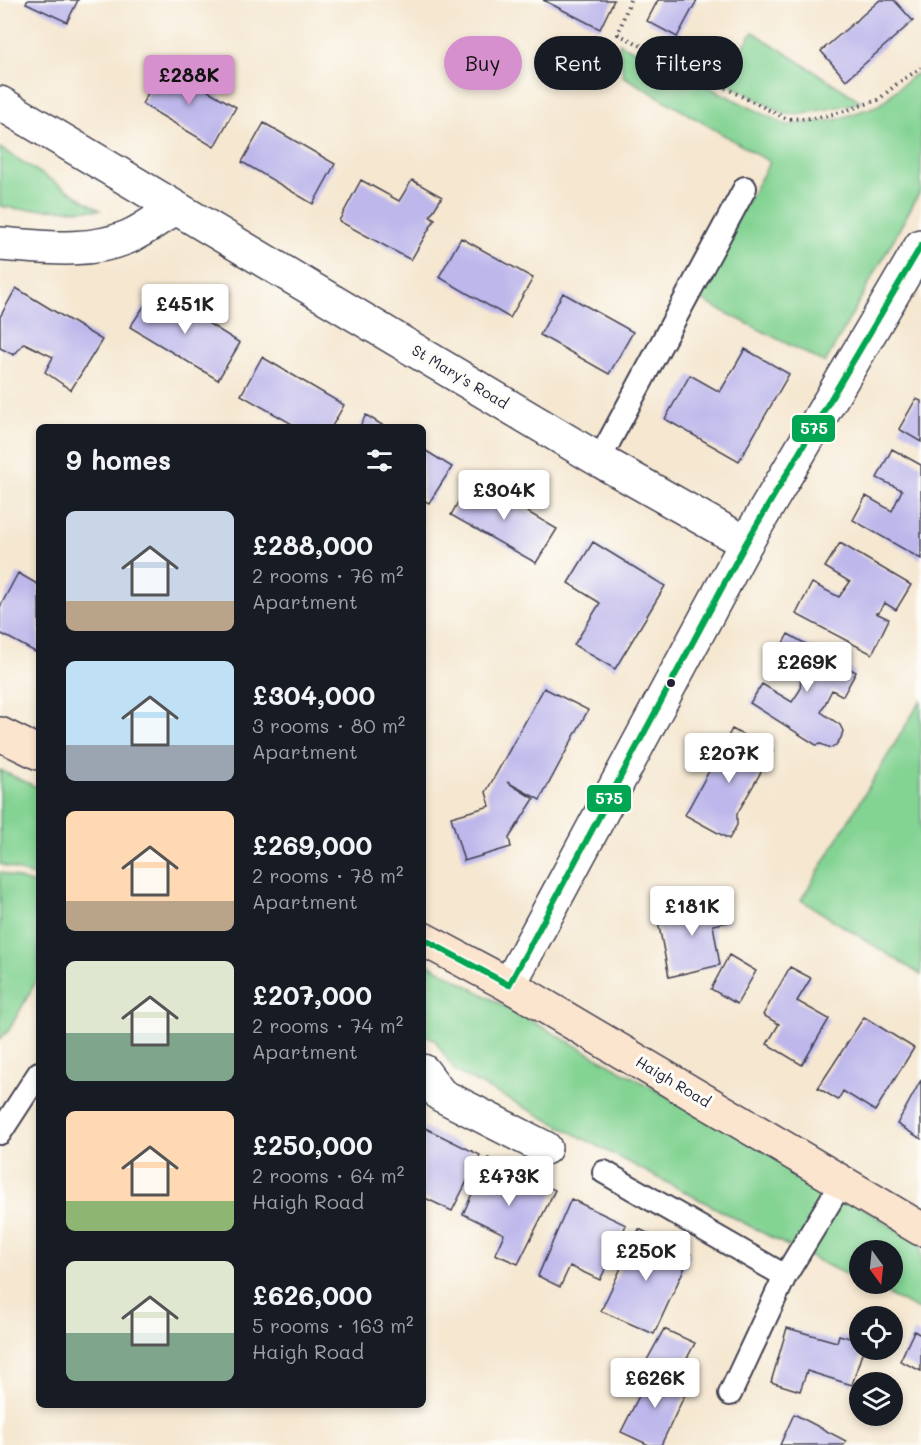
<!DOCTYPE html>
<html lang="en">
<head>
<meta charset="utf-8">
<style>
	body { margin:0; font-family:Mali,sans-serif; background:#20242c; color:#f1f3f6; height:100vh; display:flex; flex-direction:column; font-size:22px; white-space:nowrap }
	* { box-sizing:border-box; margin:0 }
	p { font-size:20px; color:#9ea1a6 }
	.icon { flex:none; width:33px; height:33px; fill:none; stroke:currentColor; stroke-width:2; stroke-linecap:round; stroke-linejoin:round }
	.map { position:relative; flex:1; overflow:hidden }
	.drawer { position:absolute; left:36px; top:424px; width:390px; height:984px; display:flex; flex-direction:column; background:#171b24; border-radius:9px; box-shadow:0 3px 9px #0003 }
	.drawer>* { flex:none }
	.guide { position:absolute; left:444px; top:36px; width:387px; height:54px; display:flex; gap:12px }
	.needle { width:39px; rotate:165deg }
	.buttons { position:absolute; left:849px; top:1240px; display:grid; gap:12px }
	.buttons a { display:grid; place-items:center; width:54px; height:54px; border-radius:50%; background:#171b24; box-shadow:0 3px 9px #0003; font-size:30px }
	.price { position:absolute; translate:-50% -51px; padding:0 14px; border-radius:6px; background:#fff; color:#222; font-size:20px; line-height:39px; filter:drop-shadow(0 2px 3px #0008) }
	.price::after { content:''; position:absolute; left:50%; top:36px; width:18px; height:14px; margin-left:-9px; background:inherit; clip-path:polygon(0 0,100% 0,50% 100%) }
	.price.selected { background:#d690ce; color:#111 }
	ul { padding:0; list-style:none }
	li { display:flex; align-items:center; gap:18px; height:150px; padding:0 30px }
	li span { display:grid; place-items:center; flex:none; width:168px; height:120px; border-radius:9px; color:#555 }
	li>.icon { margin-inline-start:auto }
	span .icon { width:72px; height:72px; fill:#fffc; stroke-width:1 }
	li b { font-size:26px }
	h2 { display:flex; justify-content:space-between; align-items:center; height:72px; padding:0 30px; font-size:26px }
	.chip { padding:0 21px; border-radius:27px; background:#171b24; box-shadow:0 3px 9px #0003; font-size:21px; line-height:54px }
	.chip.selected { background:#d690ce; color:#111 }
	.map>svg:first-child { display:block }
	.green { fill:#83d393; stroke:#527a67; stroke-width:1.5 }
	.building { fill:#bdb7eb }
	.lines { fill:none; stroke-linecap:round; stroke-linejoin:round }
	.lane-casing { stroke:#424051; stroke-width:26 }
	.street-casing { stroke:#424051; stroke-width:36 }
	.secondary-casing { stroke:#424051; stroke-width:36 }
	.path { stroke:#424051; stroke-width:4; stroke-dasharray:1.5 4.5; stroke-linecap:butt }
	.lane { stroke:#fff; stroke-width:22 }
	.street { stroke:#fff; stroke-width:33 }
	.secondary { stroke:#fce5cf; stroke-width:33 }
	.bus-1-casing { stroke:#fdfcf7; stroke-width:10 }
	.bus-1 { stroke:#00a651; stroke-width:6 }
	.bus-dot { fill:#22223b; stroke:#fdfcf7; stroke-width:2 }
	.labels { text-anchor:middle; stroke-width:6; stroke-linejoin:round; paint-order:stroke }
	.street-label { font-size:15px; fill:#22223b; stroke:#fdfcf7 }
	.line-badge { stroke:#fdfcf7; stroke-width:2 }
	.badge-label { font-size:16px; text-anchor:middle; font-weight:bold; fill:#fff }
</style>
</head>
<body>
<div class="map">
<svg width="921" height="1445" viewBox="0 0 921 1445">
	<rect width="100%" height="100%" fill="#fdfcf7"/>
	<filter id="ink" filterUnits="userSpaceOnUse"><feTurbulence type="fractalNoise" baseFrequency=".0167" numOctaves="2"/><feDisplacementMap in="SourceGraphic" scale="12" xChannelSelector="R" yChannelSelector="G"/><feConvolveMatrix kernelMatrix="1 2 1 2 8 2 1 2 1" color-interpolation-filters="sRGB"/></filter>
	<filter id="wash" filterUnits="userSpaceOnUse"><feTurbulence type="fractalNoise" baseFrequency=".008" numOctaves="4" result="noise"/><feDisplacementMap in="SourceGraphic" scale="24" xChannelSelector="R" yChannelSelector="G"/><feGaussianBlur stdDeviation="1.35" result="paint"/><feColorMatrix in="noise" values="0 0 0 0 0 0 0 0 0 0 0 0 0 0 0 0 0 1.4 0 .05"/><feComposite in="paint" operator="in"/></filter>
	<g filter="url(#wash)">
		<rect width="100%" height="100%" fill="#f5e7d0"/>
		<path class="green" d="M753,32L862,102L798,115L785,114L721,80Z
			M619,43L786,125L835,120L879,105L914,75L921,73V190L825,363L693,296L770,162L623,76Z
			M0,148L100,210L18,209L0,206Z
			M921,700V975L801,900Z
			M0,770L39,788V878L0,864Z
			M0,872L39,886V976L9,1030L0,1039Z
			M423,961L826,1184L921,1245V1311L866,1284H892V1251H860L859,1281L780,1242L455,1071L434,1039L423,1034Z"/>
		<g id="blocks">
			<path class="building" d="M28,0H78L67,22L26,3Z
				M543,0H614L600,29Z
				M658,0H697L677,37L647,21Z
				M880,0H894L913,21L846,80L821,51Z
				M164,65L236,107L214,147L142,104Z
				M264,123L335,164L313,204L242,162Z
				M361,180L399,201L412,180L442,197L430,216L435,219L411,260L339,221Z
				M461,238L533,278L510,318L439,277Z
				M16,288L102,340L71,390L45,372L53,357L24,343L14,355L0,348V317Z
				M155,290L240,343L218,380L130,327Z
				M563,293L633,332L609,374L540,335Z
				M745,349L789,374L739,461L665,419L690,375L720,392Z
				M262,357L344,405L331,428H299L241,395Z
				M916,399L921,401V442L899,429Z
				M366,415L387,428H359Z
				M423,449L452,467L429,503L423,500Z
				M892,449L921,465V559L853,520L866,496L892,511L902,490L877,478Z
				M471,479L557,529L536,563L451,515Z
				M593,542L665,586L615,669L574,645L600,603L568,583Z
				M840,543L911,585L896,610L885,603L879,612L876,613L889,619L872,654L796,614L812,583L839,597L850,582L825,567Z
				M18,573L39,585V654L0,633V607Z
				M788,634L856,672L843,696L832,690L821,712L840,725L843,731L841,738L836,745L830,748L821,744L816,745L750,703L762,684L792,702L800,690L801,675L774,660Z
				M544,688L588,710L540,800L507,782L534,799L509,838L511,847L464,861L451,817L490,806L486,792Z
				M732,729L773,751L737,814V825L729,839L685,815Z
				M724,899L729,922L713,925L720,965L669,977L657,916Z
				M729,955L756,971L737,1004L711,989Z
				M790,967L811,978L797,1001L829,1019L802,1065L767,1044L779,1024L763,1015Z
				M864,1017L914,1048L875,1111L843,1091L838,1100L818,1088Z
				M921,1080V1139L897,1124Z
				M423,1127L480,1155L452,1211L423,1197Z
				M488,1158L555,1190L518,1264L495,1254L504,1234L463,1214Z
				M571,1199L626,1225L600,1280L570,1266L560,1287L538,1276Z
				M639,1229L691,1254L654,1334L601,1311Z
				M787,1328L837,1342L839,1335L860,1341V1350H863L852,1385L807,1371L800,1391L771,1382Z
				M664,1329L695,1343L678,1375L647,1360Z
				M914,1331L921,1335V1371L900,1361Z
				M653,1368L689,1386L661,1445H649L621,1432Z
				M794,1414L846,1441L844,1445H780Z"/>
		</g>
	</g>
	<g filter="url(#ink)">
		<use href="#blocks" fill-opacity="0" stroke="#424051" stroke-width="1.5"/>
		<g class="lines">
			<g class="lane-casing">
				<path id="lane" d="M599,460L745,188
					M0,1133L39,1073
					M604,1172L785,1276
					M730,1394L785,1276L842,1182"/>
			</g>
			<g class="street-casing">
				<path id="street" d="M0,103L599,460L746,543
					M0,244C42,247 88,254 128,237C145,230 160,217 175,208
					M509,985L746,543L921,246
					M423,1071L441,1095L545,1148"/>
			</g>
			<g class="secondary-casing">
				<path id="secondary" d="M0,734L39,753
					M423,939L509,985L921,1229"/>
			</g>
			<path class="path" d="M630,0L618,34L787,119L814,118L842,112L878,100L898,83L921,68"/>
			<use href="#lane" class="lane"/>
			<use href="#street" class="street"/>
			<use href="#secondary" class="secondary"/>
			<g class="bus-1-casing">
				<path id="bus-1" d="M423,939L509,985
					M509,985L746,543L921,246"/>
			</g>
			<use href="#bus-1" class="bus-1"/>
		</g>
	</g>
	<circle class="bus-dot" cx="671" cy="683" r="5"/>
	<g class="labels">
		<g class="street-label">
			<text transform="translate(460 377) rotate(31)" y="5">St Mary's Road</text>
			<text transform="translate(673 1082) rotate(31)" y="5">Haigh Road</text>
		</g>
	</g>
	<g class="line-badge">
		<rect x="791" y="414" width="45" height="29" rx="6" fill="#00a651"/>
		<rect x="586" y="784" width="46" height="29" rx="6" fill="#00a651"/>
	</g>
	<g class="badge-label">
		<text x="814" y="434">575</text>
		<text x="609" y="804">575</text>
	</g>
</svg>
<div class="buttons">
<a><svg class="needle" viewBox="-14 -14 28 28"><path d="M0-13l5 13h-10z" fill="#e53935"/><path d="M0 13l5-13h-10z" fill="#9ea1a6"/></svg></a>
<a><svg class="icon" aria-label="locate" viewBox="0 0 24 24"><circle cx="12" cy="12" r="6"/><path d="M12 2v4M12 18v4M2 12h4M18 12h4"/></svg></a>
<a><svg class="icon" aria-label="layers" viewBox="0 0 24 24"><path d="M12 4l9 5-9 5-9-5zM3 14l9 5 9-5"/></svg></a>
</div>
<b class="price selected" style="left:189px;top:106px">£288K</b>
<b class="price" style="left:185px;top:335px">£451K</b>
<b class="price" style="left:504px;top:521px">£304K</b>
<b class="price" style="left:807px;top:693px">£269K</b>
<b class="price" style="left:729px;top:784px">£207K</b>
<b class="price" style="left:692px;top:937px">£181K</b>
<b class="price" style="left:509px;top:1207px">£473K</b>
<b class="price" style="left:646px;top:1282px">£250K</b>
<b class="price" style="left:655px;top:1409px">£626K</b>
<div class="guide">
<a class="chip selected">Buy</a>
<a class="chip">Rent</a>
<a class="chip">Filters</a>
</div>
<section class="drawer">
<h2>9 homes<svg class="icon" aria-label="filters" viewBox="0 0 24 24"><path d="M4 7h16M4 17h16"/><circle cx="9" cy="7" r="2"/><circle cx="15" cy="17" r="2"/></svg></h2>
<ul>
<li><span style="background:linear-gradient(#c9d6e8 75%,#b9a48a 0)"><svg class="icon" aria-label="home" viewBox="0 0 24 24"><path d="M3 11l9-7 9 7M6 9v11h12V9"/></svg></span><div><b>£288,000</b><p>2 rooms · 76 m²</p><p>Apartment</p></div></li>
<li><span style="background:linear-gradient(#bfe0f5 70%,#9aa5b1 0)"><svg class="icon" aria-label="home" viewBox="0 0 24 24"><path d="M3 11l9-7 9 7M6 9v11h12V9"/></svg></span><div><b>£304,000</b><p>3 rooms · 80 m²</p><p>Apartment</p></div></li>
<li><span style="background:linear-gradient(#ffd9b3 75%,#b9a48a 0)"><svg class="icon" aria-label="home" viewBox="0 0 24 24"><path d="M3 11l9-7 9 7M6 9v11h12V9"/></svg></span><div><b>£269,000</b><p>2 rooms · 78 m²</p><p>Apartment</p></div></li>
<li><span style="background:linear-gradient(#dfe7d0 60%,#7fa58c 0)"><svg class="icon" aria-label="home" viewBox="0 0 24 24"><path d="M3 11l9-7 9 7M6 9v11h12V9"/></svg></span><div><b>£207,000</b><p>2 rooms · 74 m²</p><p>Apartment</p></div></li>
<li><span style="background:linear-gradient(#ffd9b3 75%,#8fb573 0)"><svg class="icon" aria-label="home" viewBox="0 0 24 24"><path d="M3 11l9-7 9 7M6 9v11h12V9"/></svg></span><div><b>£250,000</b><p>2 rooms · 64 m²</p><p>Haigh Road</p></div></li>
<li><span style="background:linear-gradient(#dfe7d0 60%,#7fa58c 0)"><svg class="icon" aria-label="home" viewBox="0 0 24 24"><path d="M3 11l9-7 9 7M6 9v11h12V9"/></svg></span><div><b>£626,000</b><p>5 rooms · 163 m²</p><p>Haigh Road</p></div></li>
</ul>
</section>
</div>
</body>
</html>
